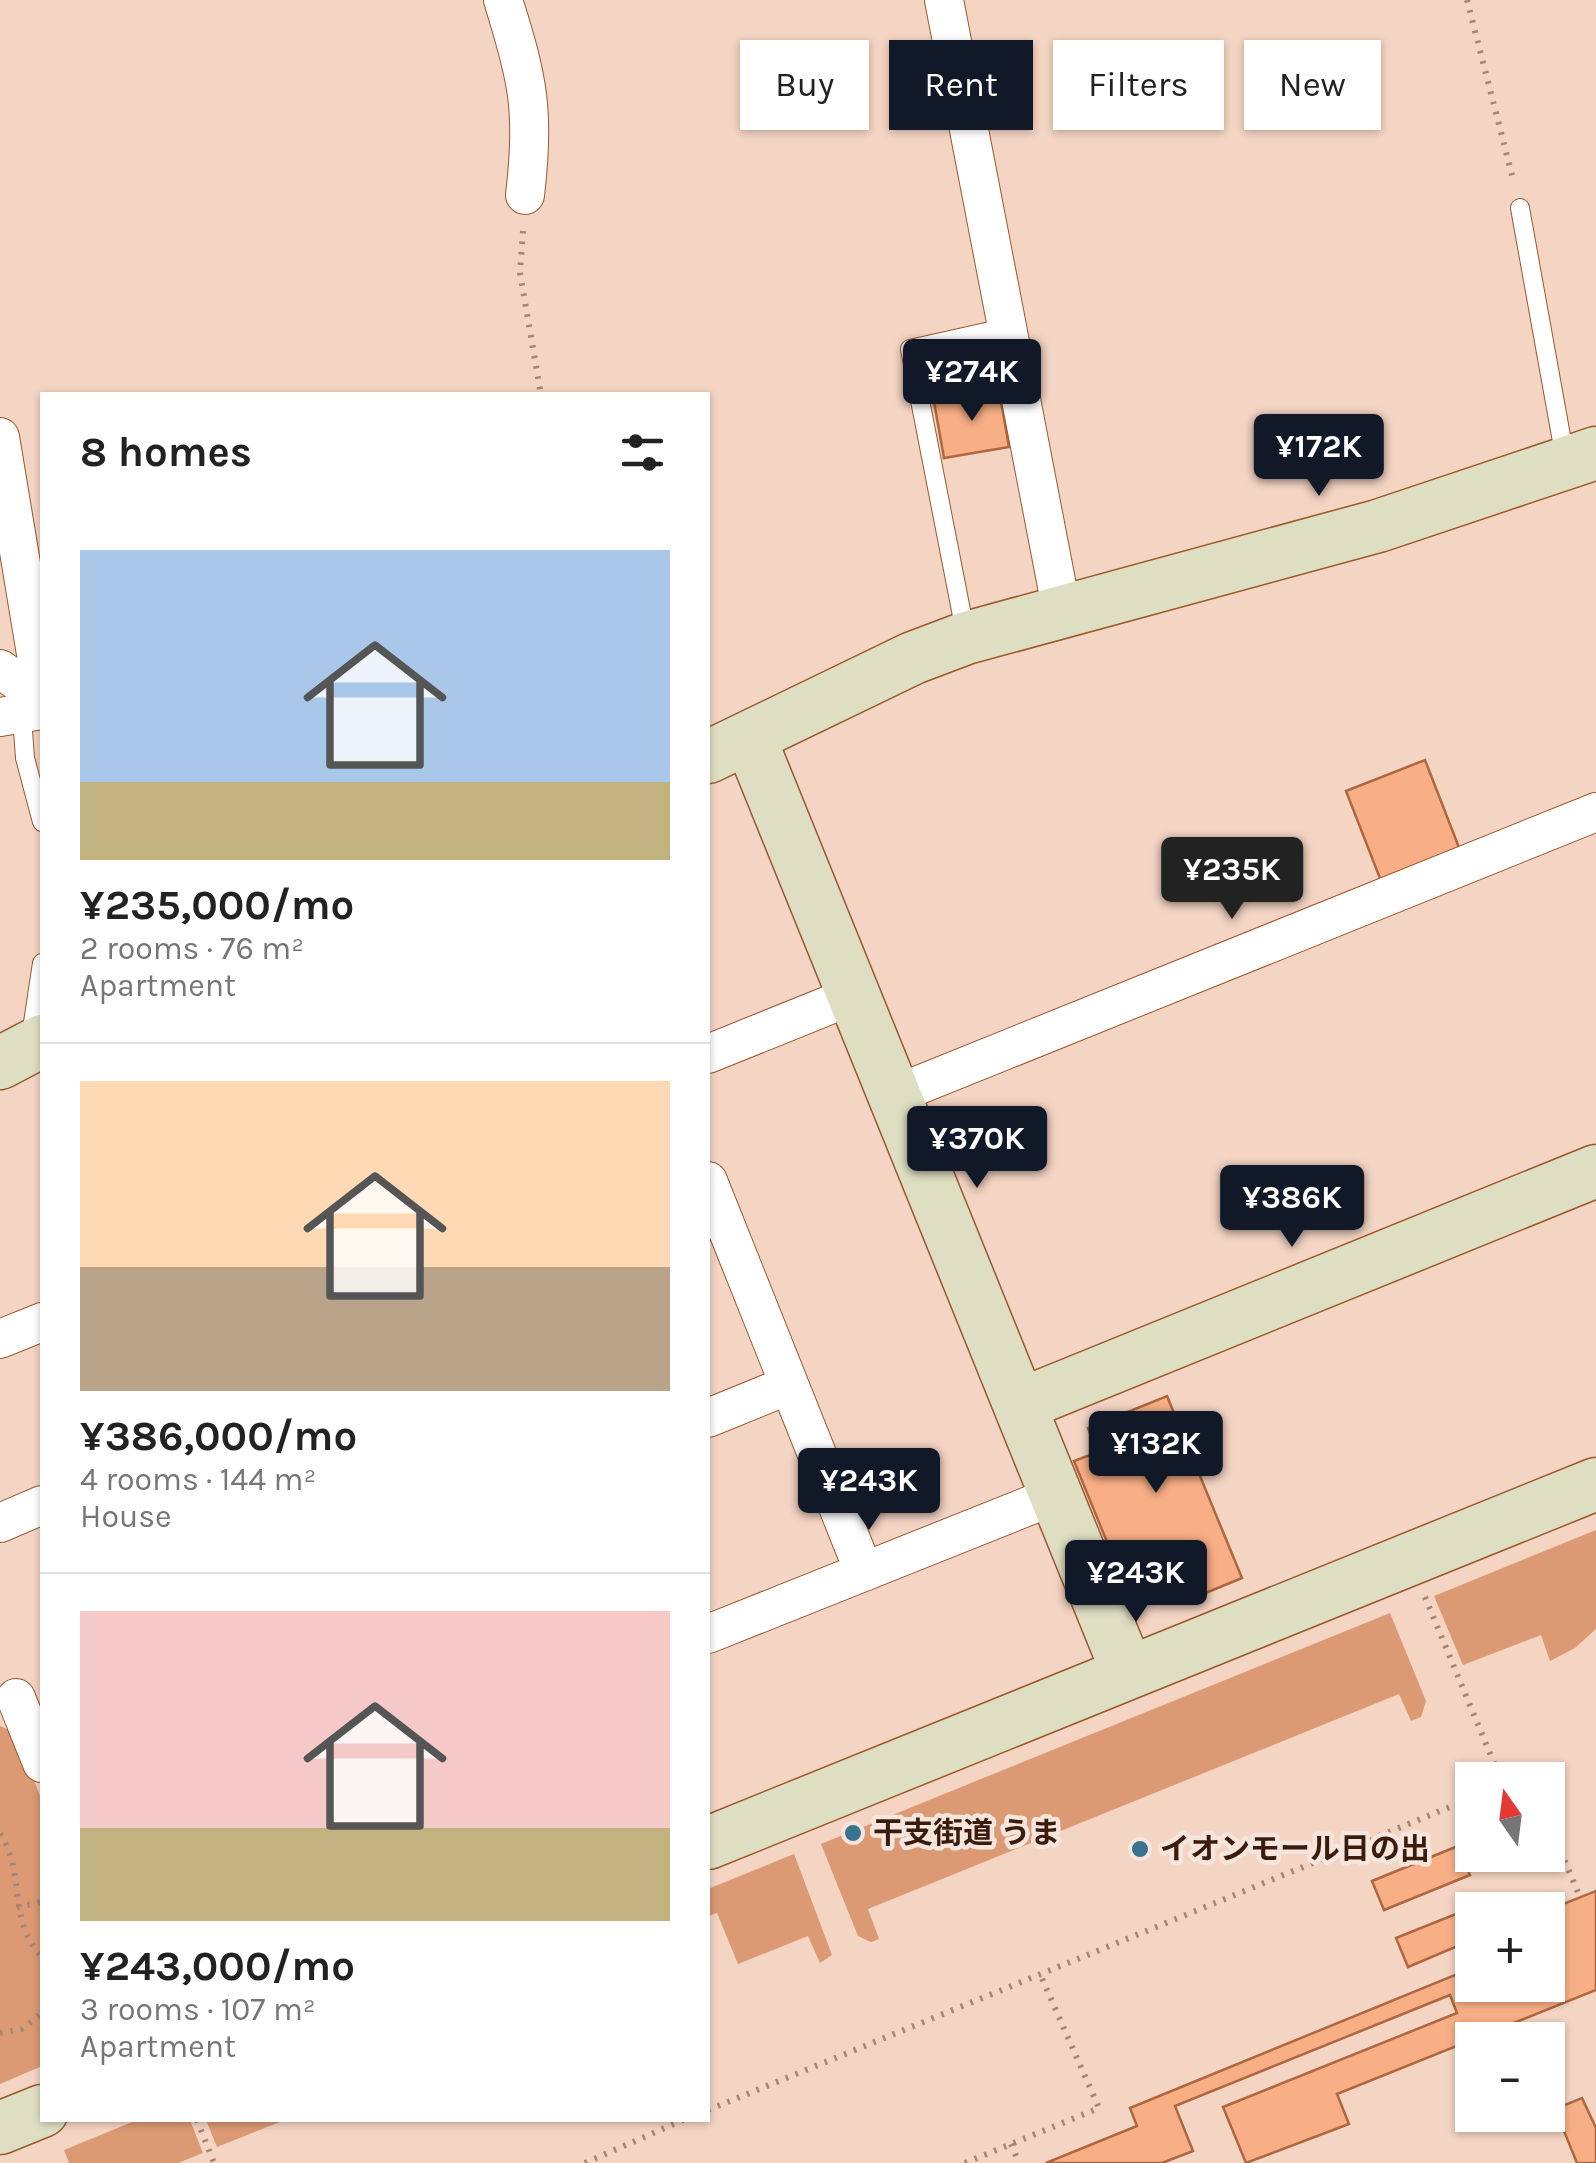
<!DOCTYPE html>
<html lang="en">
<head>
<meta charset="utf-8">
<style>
	body { margin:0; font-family:Karla,"Noto Sans JP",sans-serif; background:#f6f6f6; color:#222; height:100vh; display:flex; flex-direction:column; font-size:38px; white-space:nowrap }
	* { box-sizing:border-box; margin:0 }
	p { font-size:32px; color:#767676 }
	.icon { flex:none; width:55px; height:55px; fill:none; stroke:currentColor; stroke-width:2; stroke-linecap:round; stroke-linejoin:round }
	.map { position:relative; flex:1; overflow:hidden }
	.details { position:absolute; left:40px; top:392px; width:670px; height:1730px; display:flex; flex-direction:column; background:#fff; border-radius:0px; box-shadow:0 2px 8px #0004 }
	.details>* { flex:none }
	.guide { position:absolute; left:740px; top:40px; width:705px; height:90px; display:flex; gap:20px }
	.needle { width:65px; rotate:346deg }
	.fabs { position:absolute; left:1455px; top:1762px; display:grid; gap:20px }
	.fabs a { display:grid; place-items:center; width:110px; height:110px; border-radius:0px; background:#fff; box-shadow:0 2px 8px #0004; font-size:50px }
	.price { position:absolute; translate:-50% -85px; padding:0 22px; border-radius:10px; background:#111827; color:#fff; font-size:32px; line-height:65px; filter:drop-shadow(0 2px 5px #0008) }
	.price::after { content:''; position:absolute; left:50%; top:60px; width:30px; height:22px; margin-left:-15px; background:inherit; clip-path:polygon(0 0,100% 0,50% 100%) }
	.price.on { background:#222; color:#fff }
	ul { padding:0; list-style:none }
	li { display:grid; align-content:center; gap:20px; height:530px; padding:0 40px }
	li+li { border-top:2px solid #e0e0e0 }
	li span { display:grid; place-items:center; height:310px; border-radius:0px; color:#555 }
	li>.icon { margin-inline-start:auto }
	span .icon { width:180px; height:180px; fill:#fffc; stroke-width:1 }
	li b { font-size:42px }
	h2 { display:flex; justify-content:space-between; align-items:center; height:120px; padding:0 40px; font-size:42px }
	.pill { padding:0 35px; border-radius:0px; background:#fff; box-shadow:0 2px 8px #0004; font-size:35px; line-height:90px }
	.pill.on { background:#111827; color:#fff }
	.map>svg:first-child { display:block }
	.green { fill:#db9974 }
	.building { fill:#f9af86; stroke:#ae673e; stroke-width:2.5 }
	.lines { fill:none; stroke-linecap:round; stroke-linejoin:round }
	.lane-casing { stroke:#9b572d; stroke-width:20 }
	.street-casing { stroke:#9b572d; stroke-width:40 }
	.secondary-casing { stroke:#9b572d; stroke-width:55 }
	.path { stroke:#a58675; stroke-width:6; stroke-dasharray:2.5 8; stroke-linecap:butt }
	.lane { stroke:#fff; stroke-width:18 }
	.street { stroke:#fff; stroke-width:38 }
	.secondary { stroke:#dedfc2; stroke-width:52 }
	.poi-dot { fill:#3a738d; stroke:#f5e5dc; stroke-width:4 }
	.labels { text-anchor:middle; stroke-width:9; stroke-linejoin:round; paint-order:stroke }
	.poi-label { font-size:30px; font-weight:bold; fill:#391c0b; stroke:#f5e5dc; text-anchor:start }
</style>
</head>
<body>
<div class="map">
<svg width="1596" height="2163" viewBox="0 0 1596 2163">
	<rect width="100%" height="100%" fill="#f4d4c3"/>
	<path class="green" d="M1596,1530V1629L1575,1648L1550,1661L1541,1635L1463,1665L1434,1596Z
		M1390,1613L1426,1701L1421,1717L1411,1721L1399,1694L868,1909L879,1939L871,1942L858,1936L821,1844Z
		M0,1726L16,1733L42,1801V2066L0,2084Z
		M794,1854L832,1955L820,1963L808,1936L738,1964L717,1913L708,1916V1889Z
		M137,2120H190L203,2153L178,2163H69L64,2150Z
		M206,2120H285L217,2147Z"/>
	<path class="building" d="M999,390L1009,447L944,458L934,402Z
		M1425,760L1460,850L1381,881L1346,791Z
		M1167,1396L1242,1578L1191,1599L1168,1542L1116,1564L1074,1461L1098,1452L1088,1428Z
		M1458,1846L1470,1875L1384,1910L1372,1881Z
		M1596,1891V1990L1337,2094L1349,2124L1246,2163L1223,2107L1457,2013L1450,1995L1175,2106L1193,2151L1162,2163H1046L1137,2126L1130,2108L1472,1968V1985H1548V1937L1552,1935L1548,1910Z
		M1481,1904L1483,1910H1472V1940L1408,1967L1396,1938Z
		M1582,2098L1596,2128V2163H1577L1555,2109Z"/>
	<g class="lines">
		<g class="lane-casing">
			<path id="lane" d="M1520,208L1565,458
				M966,636L910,349L1004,328
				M22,717L25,758L42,822
				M31,1036L42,963"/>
		</g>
		<g class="street-casing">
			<path id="street" d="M503,0C528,79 535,112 525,195
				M944,0L1062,612
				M0,437L42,690
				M0,669L42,699
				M0,717L42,710
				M708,1054L854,995
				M894,1095L1596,812
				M708,1181L864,1572
				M0,1339L42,1322
				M708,1418L789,1385
				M0,1523L42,1505
				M708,1634L1056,1495
				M16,1698L42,1763"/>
		</g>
		<g class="secondary-casing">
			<path id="secondary" d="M750,739L1128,1673
				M708,757L913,658L966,638L1378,526L1596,453
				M0,1063L42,1041
				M1020,1405L1596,1171
				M708,1843L1596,1484
				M0,2128L42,2111"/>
		</g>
		<path class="path" d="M1467,0L1514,183
			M523,231L520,273L541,395
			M1425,1597L1501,1780
			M1548,1822L1580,1897
			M0,1834C27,1876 6,1918 42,1957
			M17,1907L42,1902
			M0,2033L22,2029L42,2013
			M708,2110L1472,1798
			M197,2120L214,2163
			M1011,2144L1019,2163
			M585,2163L683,2120
			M965,2163L1099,2108L1040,1974"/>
		<use href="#lane" class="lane"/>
		<use href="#street" class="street"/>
		<use href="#secondary" class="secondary"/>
	</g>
	<g class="poi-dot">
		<circle cx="853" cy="1833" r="10"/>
		<circle cx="1140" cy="1849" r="10"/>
	</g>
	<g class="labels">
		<g class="poi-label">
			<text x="873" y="1843">干支街道 うま</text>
			<text x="1160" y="1859">イオンモール日の出</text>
		</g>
	</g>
</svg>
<div class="fabs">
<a><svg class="needle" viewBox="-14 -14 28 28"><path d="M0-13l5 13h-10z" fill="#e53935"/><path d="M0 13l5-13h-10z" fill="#767676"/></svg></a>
<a>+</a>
<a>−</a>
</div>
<b class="price" style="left:972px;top:424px">¥274K</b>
<b class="price" style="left:1319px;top:499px">¥172K</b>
<b class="price on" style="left:1232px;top:922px">¥235K</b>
<b class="price" style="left:977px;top:1191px">¥370K</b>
<b class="price" style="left:1292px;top:1250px">¥386K</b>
<b class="price" style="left:1156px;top:1496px">¥132K</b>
<b class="price" style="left:869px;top:1533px">¥243K</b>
<b class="price" style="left:1136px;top:1625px">¥243K</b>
<div class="guide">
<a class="pill">Buy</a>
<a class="pill on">Rent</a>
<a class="pill">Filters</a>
<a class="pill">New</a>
</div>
<section class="details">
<h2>8 homes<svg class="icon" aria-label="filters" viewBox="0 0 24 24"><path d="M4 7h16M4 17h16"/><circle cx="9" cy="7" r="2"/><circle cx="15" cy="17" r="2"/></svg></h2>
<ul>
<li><span style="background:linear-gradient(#a9c7e8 75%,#c2b280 0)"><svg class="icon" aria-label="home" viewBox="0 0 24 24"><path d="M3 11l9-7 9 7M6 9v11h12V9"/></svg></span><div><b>¥235,000/mo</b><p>2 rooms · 76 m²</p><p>Apartment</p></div></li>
<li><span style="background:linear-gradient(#ffd9b3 60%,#b9a48a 0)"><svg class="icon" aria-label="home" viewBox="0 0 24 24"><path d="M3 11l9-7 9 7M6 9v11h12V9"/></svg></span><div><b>¥386,000/mo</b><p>4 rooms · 144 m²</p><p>House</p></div></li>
<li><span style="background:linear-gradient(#f6c9c9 70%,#c2b280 0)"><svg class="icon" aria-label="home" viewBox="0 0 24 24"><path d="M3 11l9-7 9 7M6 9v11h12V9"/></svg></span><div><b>¥243,000/mo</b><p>3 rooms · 107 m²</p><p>Apartment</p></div></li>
</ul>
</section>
</div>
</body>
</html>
